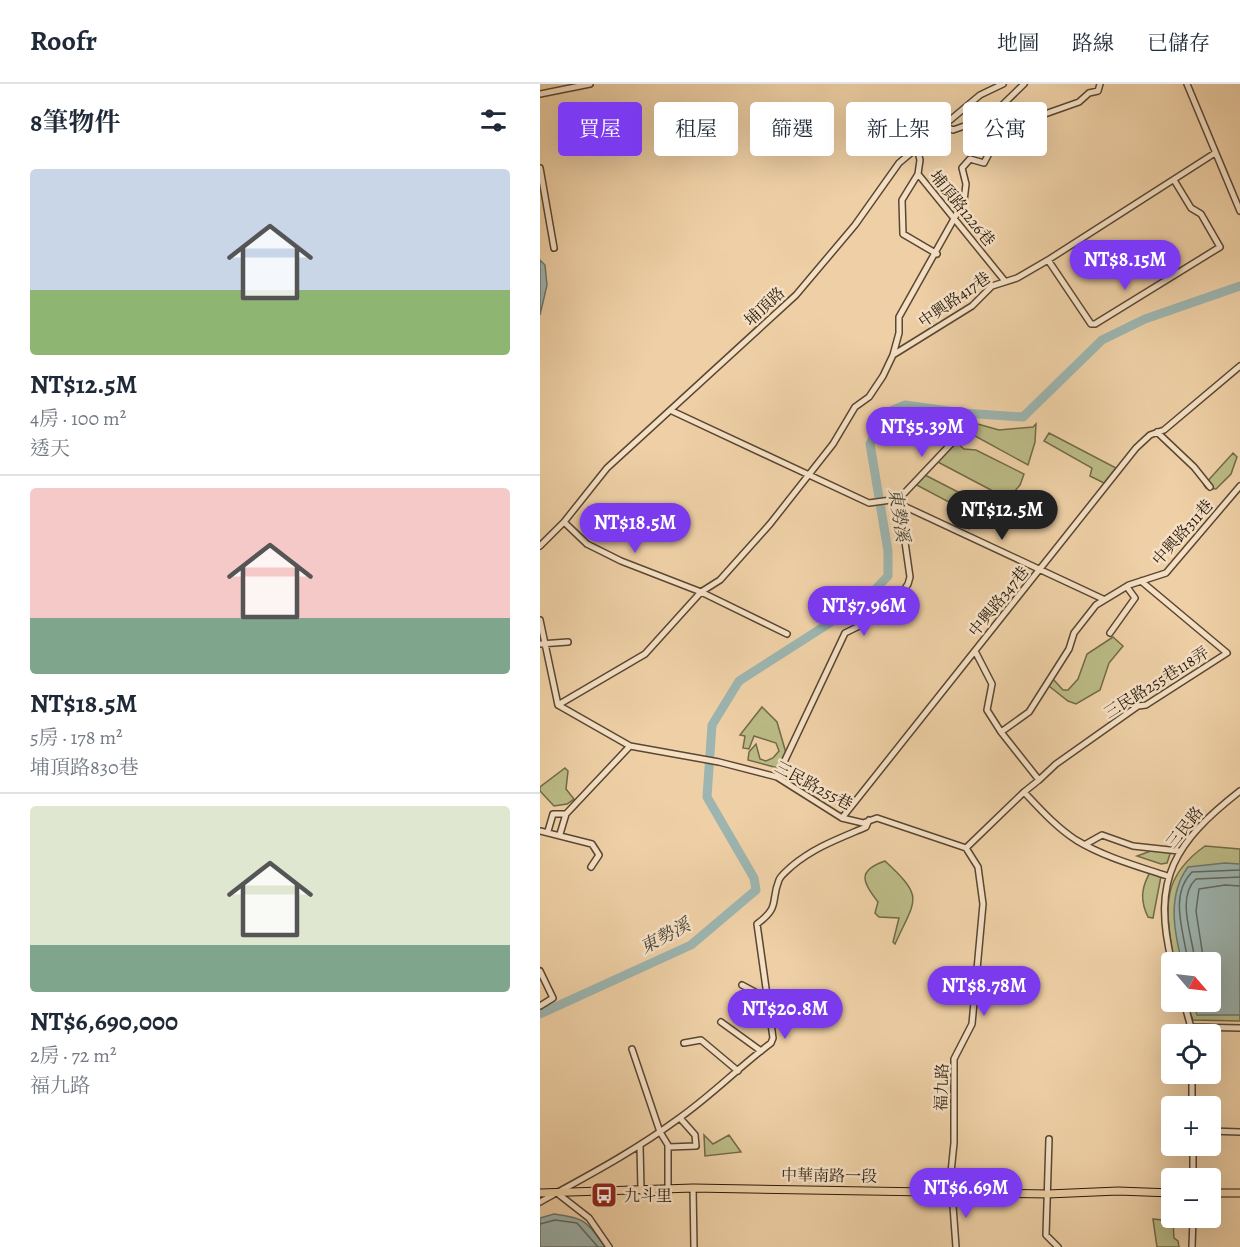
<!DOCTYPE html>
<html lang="zh-TW">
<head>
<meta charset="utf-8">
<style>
	body { margin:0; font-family:Alegreya,"Noto Serif TC",serif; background:#f2f2f3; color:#1f2937; height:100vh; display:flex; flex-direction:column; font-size:22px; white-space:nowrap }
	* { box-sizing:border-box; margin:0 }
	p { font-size:20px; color:#747a83 }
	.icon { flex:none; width:33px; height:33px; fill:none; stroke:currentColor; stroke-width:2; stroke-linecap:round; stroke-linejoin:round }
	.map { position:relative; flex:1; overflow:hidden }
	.panel { display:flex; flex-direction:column; background:#fff; width:540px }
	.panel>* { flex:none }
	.hud { position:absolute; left:18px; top:18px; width:570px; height:54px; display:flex; gap:12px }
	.needle { width:39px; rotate:118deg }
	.tools { position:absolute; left:621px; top:868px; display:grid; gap:12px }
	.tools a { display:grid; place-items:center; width:60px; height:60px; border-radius:6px; background:#fff; box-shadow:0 6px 24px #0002; font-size:30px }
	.price { position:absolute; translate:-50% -51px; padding:0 14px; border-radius:21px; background:#7c3aed; color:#fff; font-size:20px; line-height:39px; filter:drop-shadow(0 2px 3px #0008) }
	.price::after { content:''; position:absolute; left:50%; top:36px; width:18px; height:14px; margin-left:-9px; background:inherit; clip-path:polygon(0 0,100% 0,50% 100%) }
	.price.current { background:#222; color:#fff }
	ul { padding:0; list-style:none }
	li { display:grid; align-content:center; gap:12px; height:318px; padding:0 30px }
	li+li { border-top:2px solid #e0e1e3 }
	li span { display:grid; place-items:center; height:186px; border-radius:6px; color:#555 }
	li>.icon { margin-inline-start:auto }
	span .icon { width:108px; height:108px; fill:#fffc; stroke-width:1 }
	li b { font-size:26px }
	h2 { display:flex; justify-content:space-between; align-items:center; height:72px; padding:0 30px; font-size:26px }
	.tag { padding:0 21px; border-radius:6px; background:#fff; box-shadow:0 6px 24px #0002; font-size:21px; line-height:54px }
	.tag.current { background:#7c3aed; color:#fff }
	header { display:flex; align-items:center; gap:36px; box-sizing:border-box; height:84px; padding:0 30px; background:#fff; border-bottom:2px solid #e0e1e3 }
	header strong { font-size:28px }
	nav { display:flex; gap:33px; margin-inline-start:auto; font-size:21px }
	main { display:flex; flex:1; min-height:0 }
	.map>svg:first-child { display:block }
	.green { fill:#bbbb86; stroke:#716a48; stroke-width:1.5 }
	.water { fill:#9cb5b0; stroke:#6d776e; stroke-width:1.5 }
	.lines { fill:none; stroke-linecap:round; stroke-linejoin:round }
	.shore { stroke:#62675e; stroke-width:1.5 }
	.river { stroke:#9cb5b0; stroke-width:9 }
	.minor-casing { stroke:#594732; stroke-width:8 }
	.major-casing { stroke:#27190b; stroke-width:9 }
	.minor { stroke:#f5e0c5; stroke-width:5 }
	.major { stroke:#efd0a6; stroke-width:7 }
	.labels { text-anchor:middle; stroke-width:5; stroke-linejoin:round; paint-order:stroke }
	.street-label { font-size:16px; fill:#27190b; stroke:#f5e0c5 }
	.poi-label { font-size:16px; fill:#27190b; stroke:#f5e0c5; text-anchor:start }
	.water-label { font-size:18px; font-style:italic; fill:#4a483d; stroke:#f5e0c5 }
</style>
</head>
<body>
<header>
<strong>Roofr</strong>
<nav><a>地圖</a><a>路線</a><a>已儲存</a></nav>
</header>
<main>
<section class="panel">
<h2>8筆物件<svg class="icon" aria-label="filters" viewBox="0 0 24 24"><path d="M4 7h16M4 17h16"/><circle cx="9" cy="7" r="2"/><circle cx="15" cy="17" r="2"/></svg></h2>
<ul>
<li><span style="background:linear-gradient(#c9d6e8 65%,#8fb573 0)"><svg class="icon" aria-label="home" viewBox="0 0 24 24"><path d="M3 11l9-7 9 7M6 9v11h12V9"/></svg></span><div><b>NT$12.5M</b><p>4房 · 100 m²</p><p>透天</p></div></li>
<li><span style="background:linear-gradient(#f6c9c9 70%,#7fa58c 0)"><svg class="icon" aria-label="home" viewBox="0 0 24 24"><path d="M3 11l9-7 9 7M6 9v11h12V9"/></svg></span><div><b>NT$18.5M</b><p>5房 · 178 m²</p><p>埔頂路830巷</p></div></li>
<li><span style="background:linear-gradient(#dfe7d0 75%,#7fa58c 0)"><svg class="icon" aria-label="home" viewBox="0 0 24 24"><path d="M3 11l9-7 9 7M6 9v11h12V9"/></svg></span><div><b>NT$6,690,000</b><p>2房 · 72 m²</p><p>福九路</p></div></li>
</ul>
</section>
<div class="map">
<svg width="700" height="1163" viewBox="0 0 700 1163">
	<rect width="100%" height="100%" fill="#efd0a6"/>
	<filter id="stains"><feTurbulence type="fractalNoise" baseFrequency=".00333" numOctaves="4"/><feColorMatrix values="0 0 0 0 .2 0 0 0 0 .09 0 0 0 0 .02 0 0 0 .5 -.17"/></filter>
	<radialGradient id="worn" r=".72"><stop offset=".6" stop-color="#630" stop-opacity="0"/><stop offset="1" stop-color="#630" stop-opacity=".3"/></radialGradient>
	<path class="green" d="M434,339L459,346L493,343L496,340L495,358L488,381L426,347Z
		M509,349L576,384L564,399L550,392L552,384L504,357Z
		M417,359L424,365L436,366L484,390L480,401L468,415L396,377Z
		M693,369L697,373L691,390L676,405L666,404L664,401Z
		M383,390L453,426L429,445L421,434L424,426L373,399Z
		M573,553L583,562L569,579L560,606L536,620L528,617L509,602L513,595L523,606H528L538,595L547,570Z
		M222,623L237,638L246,669L238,684L208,676L209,668L216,660L220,675L226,677L233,674L239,667L236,659L214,652L209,665L203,664L205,652L200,651Z
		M25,684L28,687L26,705L34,715L27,720L14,722L0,707V703Z
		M665,762L700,765V937L653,936L646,918H670V879H634C627,828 617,796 665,762Z
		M619,764L631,767L627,779L621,780L597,772Z
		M345,777C385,814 376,814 355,860L353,858L359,834L339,833L335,829L338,818C323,798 316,787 345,777Z
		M612,785L622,787L613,834L608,833C599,815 602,801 612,785Z
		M164,1051L173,1060L189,1051L201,1068L165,1072Z
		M613,1135L633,1137L634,1154L638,1157L639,1163H617Z"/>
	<path class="water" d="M0,176L5,181L7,201L0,231Z
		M685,779L700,780V931H657L653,918H670V879H642C634,847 627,811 648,783Z
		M14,1130C46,1134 46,1137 65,1163H0V1134Z"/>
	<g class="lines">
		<path class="shore" d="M648,879C645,851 628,812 652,788L700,786
			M655,879C654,856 635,814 656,795L700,793
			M664,879L656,827L659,805L685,801L700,802
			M0,1140L15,1136L37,1139L58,1163"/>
		<path class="river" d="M0,930L151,861L216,806L214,794L167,713L172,641L199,597L324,517L348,492V467L330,360L344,330L365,321L423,329L483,333L562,256L605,235L700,202"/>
		<g class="minor-casing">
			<path id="minor" d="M647,0L700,127
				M0,10L50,0
				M405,42L413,46L450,33L484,0
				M377,64L380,76L378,90L464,196
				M0,84L14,164
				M378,90L362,116L363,150L397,170
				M508,176L551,240H555L680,163L661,130L651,124L634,96
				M353,271L432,222L452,202L477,194L508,176L675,69
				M132,327L329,419L351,416L563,515
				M617,348L654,383L670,403
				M24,438L47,460L81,477L161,508L247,550
				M0,462L24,438L67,384L256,211L315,141L359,79L440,11L463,0
				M0,536L18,621L90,662L179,678L237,693L302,734L323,739L337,734L426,764L484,708C500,725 516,743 536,756C564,773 597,782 627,792
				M570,549L595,514L587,503
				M0,560L28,558
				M435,567L452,600L447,626L461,648
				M18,621L105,570L161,508L180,496L230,440L293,360L315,323L329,313L343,292L353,271L359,249V233L424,117L426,100L422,84L430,75L444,79L457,54L495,24L505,30L539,18L549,9L558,7L560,0
				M237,693L305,549L350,527L368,500L370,493L365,458L355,419L426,344
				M499,696L516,680L598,622L606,621L687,569L601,497
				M484,708L499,696L461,648L489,628L529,565L534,549L556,521L589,501L626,489L700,402
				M302,734L596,364L610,351L624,346L700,282
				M0,747L52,760L59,771L51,783
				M8,747L13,730H26
				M20,750L26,730L90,662
				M546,760L562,751L593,762L639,767
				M632,879C611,794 635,758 700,707
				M0,887L13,914L0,922
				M202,901L226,914
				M644,918L653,951
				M181,938L221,967
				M652,943L700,944
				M144,959L161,956L198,987
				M92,965L120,1048L128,1061V1104
				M652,1023V990
				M670,1047L700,1048
				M509,1055L506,1151L518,1163
				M100,1062L101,1105
				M653,1062V1095
				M128,1063L156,1062L155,1051L140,1034
				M153,1104L154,1163
				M409,1108L414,1059V975L432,940L443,820L438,783L426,764
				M412,1108L416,1163
				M17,1109L49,1134L69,1163
				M0,1118C49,1091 93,1068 138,1035C171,1012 199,983 231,959L233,954L217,840C241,822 230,818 239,796C241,791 248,786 252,782C275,763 298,755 326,743L329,736
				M652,1163L653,1134"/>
		</g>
		<g class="major-casing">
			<path id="major" d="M0,1109L153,1104L508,1110L578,1107L632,1109
				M670,1109H700"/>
		</g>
		<use href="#minor" class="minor"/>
		<use href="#major" class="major"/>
	</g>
	<defs>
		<g id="bus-square" transform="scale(1.35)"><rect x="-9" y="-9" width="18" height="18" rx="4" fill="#8f2418" stroke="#f5e0c5"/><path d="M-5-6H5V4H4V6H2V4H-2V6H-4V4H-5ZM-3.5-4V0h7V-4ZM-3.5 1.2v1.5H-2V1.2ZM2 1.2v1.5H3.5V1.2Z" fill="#fff"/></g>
	</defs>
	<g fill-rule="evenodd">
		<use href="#bus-square" x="64" y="1111"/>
	</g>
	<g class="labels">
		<g class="street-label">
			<text transform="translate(423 124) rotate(51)" y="6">埔頂路1226巷</text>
			<text transform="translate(414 215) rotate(-35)" y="6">中興路417巷</text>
			<text transform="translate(224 222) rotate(-43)" y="6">埔頂路</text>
			<text transform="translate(642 448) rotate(-48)" y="6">中興路311巷</text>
			<text transform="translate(458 517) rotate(-51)" y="6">中興路347巷</text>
			<text transform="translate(616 598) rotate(-32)" y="6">三民路255巷118弄</text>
			<text transform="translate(274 701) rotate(28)" y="6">三民路255巷</text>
			<text transform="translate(644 743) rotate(-51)" y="6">三民路</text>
			<text transform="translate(401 1003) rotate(-88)" y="6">福九路</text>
			<text transform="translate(289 1091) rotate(1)" y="6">中華南路一段</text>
		</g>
		<g class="poi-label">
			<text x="84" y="1117">九斗里</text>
		</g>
		<g class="water-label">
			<text transform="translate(359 431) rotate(81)" y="6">東勢溪</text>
			<text transform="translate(125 852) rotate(-28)" y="6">東勢溪</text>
		</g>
	</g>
	<rect width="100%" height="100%" filter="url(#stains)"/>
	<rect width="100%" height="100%" fill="url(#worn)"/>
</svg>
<div class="tools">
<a><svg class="needle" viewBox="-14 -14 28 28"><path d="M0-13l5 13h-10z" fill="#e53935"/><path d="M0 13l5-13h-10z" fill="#747a83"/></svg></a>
<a><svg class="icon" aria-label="locate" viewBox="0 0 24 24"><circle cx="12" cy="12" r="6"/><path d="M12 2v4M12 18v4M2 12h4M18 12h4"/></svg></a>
<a>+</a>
<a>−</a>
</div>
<b class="price" style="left:585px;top:207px">NT$8.15M</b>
<b class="price" style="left:382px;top:374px">NT$5.39M</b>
<b class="price current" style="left:462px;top:457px">NT$12.5M</b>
<b class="price" style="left:95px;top:470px">NT$18.5M</b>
<b class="price" style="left:324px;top:553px">NT$7.96M</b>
<b class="price" style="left:444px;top:933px">NT$8.78M</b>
<b class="price" style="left:245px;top:956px">NT$20.8M</b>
<b class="price" style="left:426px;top:1135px">NT$6.69M</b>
<div class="hud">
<a class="tag current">買屋</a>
<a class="tag">租屋</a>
<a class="tag">篩選</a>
<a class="tag">新上架</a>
<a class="tag">公寓</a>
</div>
</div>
</main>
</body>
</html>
